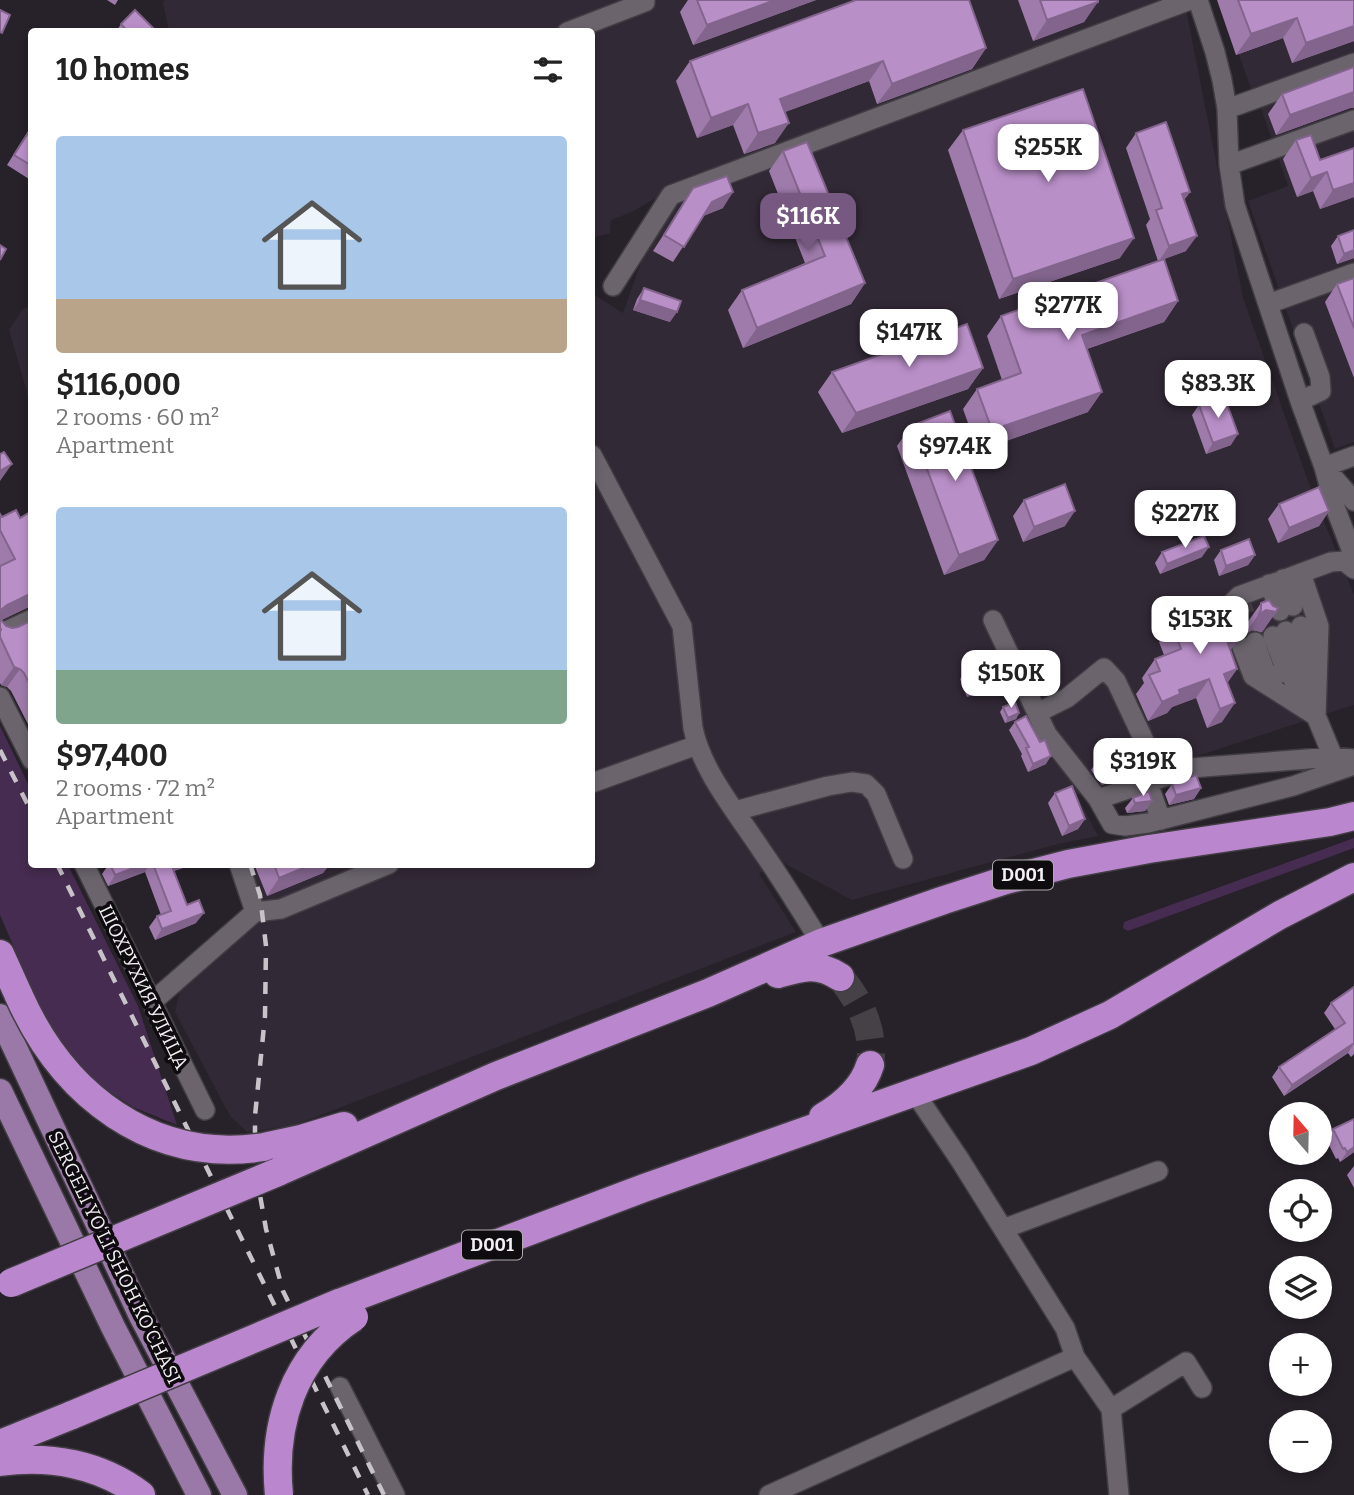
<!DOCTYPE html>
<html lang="en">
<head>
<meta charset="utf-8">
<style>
	body { margin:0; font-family:Bitter,serif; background:#f2f2f2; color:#222; height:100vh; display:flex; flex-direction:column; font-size:26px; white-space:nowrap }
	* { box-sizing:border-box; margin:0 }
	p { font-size:23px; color:#767676 }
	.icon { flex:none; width:38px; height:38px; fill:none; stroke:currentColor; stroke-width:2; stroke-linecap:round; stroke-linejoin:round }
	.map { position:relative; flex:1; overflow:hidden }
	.sheet { position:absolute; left:28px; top:28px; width:567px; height:840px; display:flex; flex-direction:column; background:#fff; border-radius:7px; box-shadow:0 4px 10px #0003 }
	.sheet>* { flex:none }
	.needle { width:46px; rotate:340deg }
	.fabs { position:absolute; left:1269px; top:1102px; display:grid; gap:14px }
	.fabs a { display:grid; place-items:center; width:63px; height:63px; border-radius:50%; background:#fff; box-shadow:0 4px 10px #0003; font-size:35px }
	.price { position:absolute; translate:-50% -60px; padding:0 16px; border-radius:14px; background:#fff; color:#222; font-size:23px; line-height:46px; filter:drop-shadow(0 2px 4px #0008) }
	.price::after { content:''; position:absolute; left:50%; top:42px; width:21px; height:16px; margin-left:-10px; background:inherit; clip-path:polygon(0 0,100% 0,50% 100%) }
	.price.current { background:#765880; color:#fff }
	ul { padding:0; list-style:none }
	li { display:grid; align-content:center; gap:14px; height:371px; padding:0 28px }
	li span { display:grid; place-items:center; height:217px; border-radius:7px; color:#555 }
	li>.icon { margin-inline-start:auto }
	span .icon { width:126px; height:126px; fill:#fffc; stroke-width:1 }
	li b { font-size:30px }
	h2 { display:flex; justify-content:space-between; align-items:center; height:84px; padding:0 28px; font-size:30px }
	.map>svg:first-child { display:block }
	.built { fill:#322936 }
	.green { fill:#462c50 }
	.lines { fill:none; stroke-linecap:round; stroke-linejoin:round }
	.minor-tunnel { stroke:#464047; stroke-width:19; stroke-dasharray:19 10; stroke-linecap:butt }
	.highway-tunnel { stroke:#464047; stroke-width:28; stroke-dasharray:28 14; stroke-linecap:butt }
	.minor-casing { stroke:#413d43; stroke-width:22 }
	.major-casing { stroke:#413d43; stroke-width:27 }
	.highway-casing { stroke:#413d43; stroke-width:31 }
	.minor { stroke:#6b646d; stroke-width:19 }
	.major { stroke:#9a78a7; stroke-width:24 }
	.highway { stroke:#ba86cd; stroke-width:28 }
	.rail { stroke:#c8c3c9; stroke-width:4.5; stroke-dasharray:12 12; stroke-linecap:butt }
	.highway-bridge-casing { stroke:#413d43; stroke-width:31; stroke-linecap:butt }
	.highway-bridge { stroke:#ba86cd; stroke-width:28 }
	.wall { fill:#9f7bac }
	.shaded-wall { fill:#82648c }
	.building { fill:#b98fc8; stroke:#82648c; stroke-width:2 }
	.labels { text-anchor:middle; stroke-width:7; stroke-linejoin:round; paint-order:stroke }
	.shield { fill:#0e0c0f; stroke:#aeabaf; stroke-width:2 }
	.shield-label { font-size:18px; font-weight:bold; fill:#f3eff4 }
	.street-label { font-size:19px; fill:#f3eff4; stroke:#0e0c0f }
</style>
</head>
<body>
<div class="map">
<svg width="1354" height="1495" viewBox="0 0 1354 1495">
	<rect width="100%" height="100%" fill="#272129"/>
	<path class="built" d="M164,0H1159L1113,17L976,78L654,199L632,212L611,220L610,233L592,238V32L169,31L163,3Z
		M1219,0H1354V70L1257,105Z
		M1185,4L1243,298L1312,492L1354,595V705L1077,795L1098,836L1058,844L852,900L787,865L779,859L759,874L796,932L295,1125L247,1132L230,1116L175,1012L180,990L254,926L232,865L592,864V293L623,313L649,240L681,196Z
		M1354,74V442L1335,449L1248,201L1288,186L1261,108Z
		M31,306H32L31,406L9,330L23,309Z"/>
	<path class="green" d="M0,726L31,790L32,864L68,865L138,1006L177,1125L133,1107L96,1083L80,1067L66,1049L41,1010L0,915Z
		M1354,838V848L1128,931L1123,928L1124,922Z"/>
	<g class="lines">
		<path class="minor-tunnel" d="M1239,596L1255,642"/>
		<path class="highway-tunnel" d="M840,977C861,1002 875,1032 870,1065"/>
		<g class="minor-casing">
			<path id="minor" d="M1198,0L1215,52L1222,80L1227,109L1229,165L1235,205L1300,401L1324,467L1335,507L1354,557
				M567,32L645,2V0
				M1227,109L1354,63
				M1229,165L1354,120
				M613,286L671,195L1190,0
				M1268,304L1354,273
				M1300,401L1321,391L1320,377L1304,333
				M592,455L682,626L693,728C702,772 738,814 762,851C783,881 802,912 821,943
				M1324,467L1354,456
				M1327,470L1354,501
				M1301,573L1319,626L1316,716
				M1283,579L1293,606
				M1269,584L1280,611
				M993,620L1047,734L1098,799
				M1301,626L1310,653L1311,663
				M1235,627L1228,607L1239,596L1331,562L1344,561L1354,569
				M1286,631L1316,716L1333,757
				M0,634L32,619
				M1273,636L1283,663L1297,686
				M1255,642L1265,671L1274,678
				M1242,647L1253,676L1316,716
				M0,697L32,760
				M1037,713L1067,698L1104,668L1116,681L1149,751
				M1354,759L1333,757L1191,768L1098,799L1112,824L1125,826L1148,823L1293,786L1354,765
				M592,783L697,745
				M1148,783L1161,820
				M735,811L828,786L852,782L866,784L876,794L903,859
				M84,864L205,1110
				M239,864L255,912
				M152,1002L255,912L281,909L389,864
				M915,1093L960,1160L1065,1328L1075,1357L1111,1409L1119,1495
				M1003,1229L1158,1171
				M340,1387L395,1495
				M1111,1409L1186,1362L1202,1388
				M769,1495L1075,1357"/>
		</g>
		<g class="major-casing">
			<path id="major" d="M0,1016L141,1316L235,1495
				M0,1091L113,1327L199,1495"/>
		</g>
		<g class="highway-casing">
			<path id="highway" d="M0,954L19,996
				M778,974C802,967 817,962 840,977
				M823,1117C843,1105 863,1088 870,1065
				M264,1147L301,1139L344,1126
				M278,1172L496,1076L708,993L821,943L944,900L1006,880L1068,864L1149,849L1330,822L1354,816
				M339,1303L644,1188L1031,1051L1110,1015L1280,915L1354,877
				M0,1444L72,1415
				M0,1462C50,1455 100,1464 141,1495"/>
		</g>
		<use href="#minor" class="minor"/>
		<use href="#major" class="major"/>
		<use href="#highway" class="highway"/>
		<path class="rail" d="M0,750L32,813
			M57,864L368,1495
			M250,864L260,895L266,946L265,1016L255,1116V1167L266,1229L283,1291L384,1495"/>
		<g class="highway-bridge-casing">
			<path id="highway-bridge" d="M19,996C63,1095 151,1164 264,1147
				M11,1283L278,1172
				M72,1415L339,1303
				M279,1495C272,1425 293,1357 354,1317"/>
		</g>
		<use href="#highway-bridge" class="highway-bridge"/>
	</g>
	<path class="wall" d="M107,0H118L115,5Z
		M688,0H816L693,45L680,12Z
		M1018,0H1098L1084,22L1033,41Z
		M1217,0H1354V41L1292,63L1283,38L1236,55Z
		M121,24L157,32H116Z
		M986,48L972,69L877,104L869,81L785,112L775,143L744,154L733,125L697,138L676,81L690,61Z
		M1354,67V108H1350L1276,135L1268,114L1282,94Z
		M32,125V175L29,179L7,165Z
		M963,130L1120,258L999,299L948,150Z
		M1136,133L1190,192L1184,200L1186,251L1164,259L1178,301L1164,322L1087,349L1088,412L978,451L963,409L977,389L1002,380L987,336L1001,316L1158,261L1146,225L1150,219L1126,148Z
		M1296,140L1320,160L1354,148V197L1320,209L1313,191L1297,197L1283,159Z
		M783,151L865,283L851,304L743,348L728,310L742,290L805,263L769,171Z
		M693,189L723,208L703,216L673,262L653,251Z
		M1338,236L1354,258L1337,264L1331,246Z
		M1354,278V378L1325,302L1337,284Z
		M644,288L670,322L633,310L637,299Z
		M983,368L968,389L842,433L818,392L832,372Z
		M1199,405L1231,445L1206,454L1192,415Z
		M911,426L998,540L984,560L944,575L897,446Z
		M1024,500L1065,526L1023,542L1013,516Z
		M1279,504L1329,511L1319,526L1278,543L1268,519Z
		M16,510L27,608L1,620L6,626L12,628L18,627L32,620V732L11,691L7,687L1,685L0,683V514L2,517Z
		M1221,550L1255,555L1248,565L1219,576L1214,560Z
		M1162,552L1202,557L1160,574L1155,563Z
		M1261,603L1276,612L1262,632L1252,630L1244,635L1247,630V623Z
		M1172,623L1231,651L1237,669L1227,683L1222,722L1207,728L1196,698L1172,707L1167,713L1148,721L1136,694L1144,683L1142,678L1155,659L1164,655L1159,642Z
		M968,669L1003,676L996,686L967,697L960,679Z
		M1003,707L1019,713L1016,719L1005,723L1000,712Z
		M1015,722L1046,764L1028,772L1021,756L1022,754L1009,730Z
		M1098,760L1129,766L1122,776L1102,785L1091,770Z
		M1172,784L1201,788L1194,799L1169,805L1165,794Z
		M1055,793L1085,819L1078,829L1062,836L1048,803Z
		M1133,798L1152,801L1145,811L1127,813L1125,808Z
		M109,864H195L174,871L187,905L196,923L155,940L149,927L157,916L161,915L145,872L108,886L102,874Z
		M254,864H330L323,873L267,896Z
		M1354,987V1054L1351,1057L1348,1053L1284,1096L1272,1077L1279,1067L1335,1029L1324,1013L1331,1003Z
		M1333,1129L1354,1152L1340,1162L1338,1158L1336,1159L1326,1139Z
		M1354,1166V1188L1347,1175Z"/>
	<path class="shaded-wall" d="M775,0H816L693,45L707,25Z
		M1098,2L1084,22L1033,41L1047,20Z
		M1297,18L1283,38L1236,55L1251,34Z
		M1354,26V41L1292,63L1306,43Z
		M986,48L972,69L877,104L892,84Z
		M883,61L869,81L766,119L780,99Z
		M1354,92V108H1350L1276,135L1290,115Z
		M748,104L733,125L697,138L711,118Z
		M789,123L775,143L744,154L758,133Z
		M1327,172L1313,191L1297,197L1311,178Z
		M1354,183V197L1320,209L1333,190Z
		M733,192L723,208L701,217L712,202Z
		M1190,192L1179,207L1182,194Z
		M1197,236L1186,251L1159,261L1169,246Z
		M1134,238L1120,258L999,299L1013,279Z
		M1354,250V258L1337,264L1344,254Z
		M865,283L851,304L743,348L757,328Z
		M640,300L677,312L670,322L633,310Z
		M1178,301L1164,322L1068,355L1082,335Z
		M983,368L968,389L842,433L856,413Z
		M1102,392L1088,412L978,451L992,430Z
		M1238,434L1231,445L1206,454L1213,443Z
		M12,464L0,481V471Z
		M1075,511L1065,526L1023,542L1034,527Z
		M1329,511L1319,526L1278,543L1289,528Z
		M998,540L984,560L944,575L959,555Z
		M1209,547L1202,557L1160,574L1167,564Z
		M1255,555L1248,565L1219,576L1226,566Z
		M32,593V608H27L0,621V613L7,605Z
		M1266,610L1276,612L1262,632L1252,630L1244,635L1258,615Z
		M1244,632L1230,651L1226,638Z
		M14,667L20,669L7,687L1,685Z
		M1237,669L1224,688V674Z
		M1003,676L996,686L967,697L974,686Z
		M1209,679L1196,698L1172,707L1167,713L1148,721L1162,702L1179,690Z
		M1235,703L1222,722L1207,728L1220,709Z
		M1019,713L1016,719L1005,723L1008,718Z
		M1051,756L1046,764L1028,772L1033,764Z
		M1129,766L1122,776L1102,785L1109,774Z
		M1201,788L1194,799L1169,805L1176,795Z
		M1152,801L1145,811L1127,813L1135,803Z
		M1085,819L1078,829L1062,836L1069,826Z
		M145,864H150L145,872L108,886L115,875Z
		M171,864H195L164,874Z
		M313,864H330L323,873L267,896L279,878Z
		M204,913L196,923L155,940L162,929Z
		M1354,1043L1348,1053L1284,1096L1292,1085Z
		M1354,1147V1152L1340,1162L1347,1152Z"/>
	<path class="building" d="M697,0H775L707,25Z
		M856,0H969L986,48L892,84L883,61L780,99L789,123L758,133L748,104L711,118L690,61Z
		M1040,0H1098V2L1047,20Z
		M1238,0H1354V26L1306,43L1297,18L1251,34Z
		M0,10L10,15L2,33L0,32Z
		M135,10L157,32H128L121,24Z
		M1354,67V92L1290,115L1282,94Z
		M1083,89L1134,238L1013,279L963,130Z
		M1166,122L1190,192L1182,194L1197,236L1169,246L1156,210L1162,208L1136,133Z
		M32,127V166L14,155Z
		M1311,135L1320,160L1354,148V183L1333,190L1327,172L1311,178L1296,140Z
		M807,142L865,283L757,328L742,290L825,256L783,151Z
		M727,176L733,192L712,202L684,247L664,235L693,188Z
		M1354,230V250L1344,254L1338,236Z
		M0,245L6,249L0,260Z
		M1164,259L1178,301L1082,335L1102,392L992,430L977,389L1021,373L1001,316Z
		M1354,278V328L1337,284Z
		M644,288L681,301L677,312L640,300Z
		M967,324L983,368L856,413L832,372Z
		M1224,396L1238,434L1213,443L1199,405Z
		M950,411L998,540L959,555L911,426Z
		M4,452L12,464L0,471V454Z
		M1065,484L1075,511L1034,527L1024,500Z
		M1319,487L1329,511L1289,528L1279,504Z
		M16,510L20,518L32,511V593L7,605L2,609L1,615V620L6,626L12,628L18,627L32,620V689L24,673L20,669L14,667L0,637V631L1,630L0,627V566L15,559L0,530V514L2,517Z
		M1204,536L1209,547L1167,564L1162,552Z
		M1249,539L1255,555L1226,566L1221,550Z
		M1269,600L1273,606L1278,608L1276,612L1266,610L1258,615L1261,610V603Z
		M1216,607L1220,618L1237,612L1241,618L1246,620L1243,626L1244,632L1226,638L1237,669L1224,674L1235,703L1220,709L1209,679L1179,690L1180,694L1162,702L1149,675L1160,671L1155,659L1181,649L1172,623Z
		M997,658L1003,676L974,686L968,669Z
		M1015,702L1019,713L1008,718L1003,707Z
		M1026,716L1040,742L1045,740L1051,756L1033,764L1026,748L1029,747L1015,722Z
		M1122,749L1129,766L1109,774L1098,760Z
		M1196,775L1201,788L1176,795L1172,784Z
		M1072,786L1085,819L1069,826L1055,793Z
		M1149,791L1152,801L1135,803L1133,798Z
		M110,864H145L115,875Z
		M153,864H171L187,905L199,900L204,913L162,929L157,916L171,911Z
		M274,864H313L279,878Z
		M1354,987V1043L1292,1085L1279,1067L1345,1023L1331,1003Z
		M1354,1119V1147L1347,1152L1345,1148L1343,1149L1333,1129Z"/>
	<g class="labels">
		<g class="shield">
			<rect x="993" y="860.5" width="60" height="29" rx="5"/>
			<rect x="462" y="1230.5" width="60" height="29" rx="5"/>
		</g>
		<g class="shield-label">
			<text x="1023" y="881">D001</text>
			<text x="492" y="1251">D001</text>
		</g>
		<g class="street-label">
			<text transform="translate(144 987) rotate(64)" y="7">ШОХРУХИЯ УЛИЦА</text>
			<text transform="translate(115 1257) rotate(64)" y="7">SERGELI YO‘LI SHOH KO‘CHASI</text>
		</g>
	</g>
</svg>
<div class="fabs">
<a><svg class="needle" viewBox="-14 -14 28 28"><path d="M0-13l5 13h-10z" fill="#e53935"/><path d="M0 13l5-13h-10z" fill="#767676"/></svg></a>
<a><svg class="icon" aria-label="locate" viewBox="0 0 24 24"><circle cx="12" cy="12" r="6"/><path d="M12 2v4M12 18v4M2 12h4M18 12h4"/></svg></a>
<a><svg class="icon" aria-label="layers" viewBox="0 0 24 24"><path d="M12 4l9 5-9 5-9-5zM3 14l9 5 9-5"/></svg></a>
<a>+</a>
<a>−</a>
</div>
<b class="price" style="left:1048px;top:184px">$255K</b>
<b class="price current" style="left:808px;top:253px">$116K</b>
<b class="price" style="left:1068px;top:342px">$277K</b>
<b class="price" style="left:909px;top:369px">$147K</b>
<b class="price" style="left:1218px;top:420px">$83.3K</b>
<b class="price" style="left:955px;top:483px">$97.4K</b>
<b class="price" style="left:1185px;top:550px">$227K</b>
<b class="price" style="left:1200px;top:656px">$153K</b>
<b class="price" style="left:1011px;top:710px">$150K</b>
<b class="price" style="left:1143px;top:798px">$319K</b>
<section class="sheet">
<h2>10 homes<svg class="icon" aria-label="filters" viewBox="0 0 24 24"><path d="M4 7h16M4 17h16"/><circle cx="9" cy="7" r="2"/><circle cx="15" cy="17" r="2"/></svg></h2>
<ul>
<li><span style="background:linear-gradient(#a9c7e8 75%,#b9a48a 0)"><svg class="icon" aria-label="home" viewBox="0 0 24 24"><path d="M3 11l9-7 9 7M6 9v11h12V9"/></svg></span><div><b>$116,000</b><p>2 rooms · 60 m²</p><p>Apartment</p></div></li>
<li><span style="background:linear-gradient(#a9c7e8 75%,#7fa58c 0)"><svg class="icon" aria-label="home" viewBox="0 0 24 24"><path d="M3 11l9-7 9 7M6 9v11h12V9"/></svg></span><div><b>$97,400</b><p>2 rooms · 72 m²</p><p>Apartment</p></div></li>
</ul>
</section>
</div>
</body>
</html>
